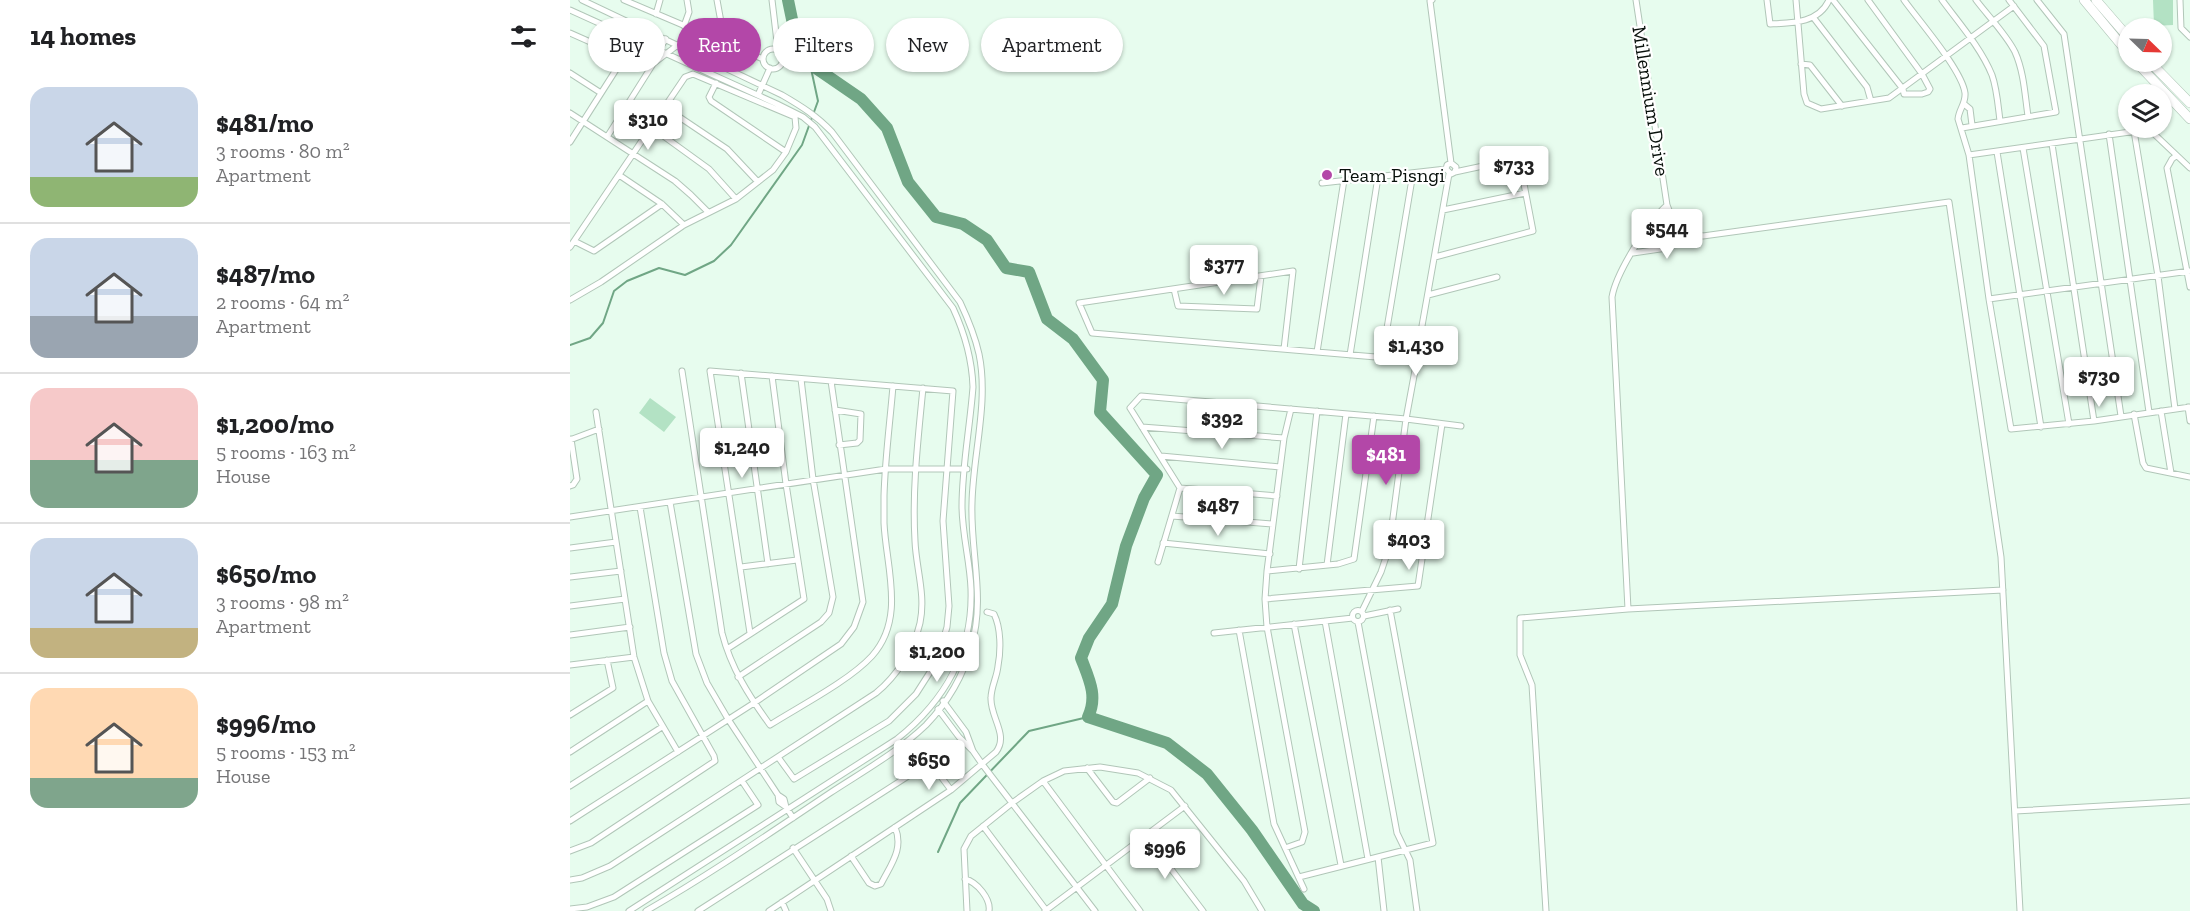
<!DOCTYPE html>
<html lang="en">
<head>
<meta charset="utf-8">
<style>
	body { margin:0; font-family:"Zilla Slab",serif; background:#f2f2f2; color:#202124; height:100vh; display:flex; flex-direction:column; font-size:22px; white-space:nowrap }
	* { box-sizing:border-box; margin:0 }
	p { font-size:20px; color:#757577 }
	.icon { flex:none; width:33px; height:33px; fill:none; stroke:currentColor; stroke-width:2; stroke-linecap:round; stroke-linejoin:round }
	.map { position:relative; flex:1; overflow:hidden }
	.details { display:flex; flex-direction:column; background:#fff; width:570px }
	.details>* { flex:none }
	.banner { position:absolute; left:18px; top:18px; width:570px; height:54px; display:flex; gap:12px }
	.needle { width:39px; rotate:113deg }
	.fabs { position:absolute; left:1548px; top:18px; display:grid; gap:12px }
	.fabs a { display:grid; place-items:center; width:54px; height:54px; border-radius:50%; background:#fff; box-shadow:0 2px 4px #0004; font-size:30px }
	.price { position:absolute; translate:-50% -51px; padding:0 14px; border-radius:6px; background:#fff; color:#222; font-size:20px; line-height:39px; filter:drop-shadow(0 2px 3px #0008) }
	.price::after { content:''; position:absolute; left:50%; top:36px; width:18px; height:14px; margin-left:-9px; background:inherit; clip-path:polygon(0 0,100% 0,50% 100%) }
	.price.current { background:#b347a8; color:#fff }
	ul { padding:0; list-style:none }
	li { display:flex; align-items:center; gap:18px; height:150px; padding:0 30px }
	li+li { border-top:2px solid #e0e0e0 }
	li span { display:grid; place-items:center; flex:none; width:168px; height:120px; border-radius:18px; color:#555 }
	li>.icon { margin-inline-start:auto }
	span .icon { width:72px; height:72px; fill:#fffc; stroke-width:1 }
	li b { font-size:26px }
	h2 { display:flex; justify-content:space-between; align-items:center; height:72px; padding:0 30px; font-size:26px }
	.pill { padding:0 21px; border-radius:27px; background:#fff; box-shadow:0 2px 4px #0004; font-size:21px; line-height:54px }
	.pill.current { background:#b347a8; color:#fff }
	main { display:flex; flex:1; min-height:0 }
	.map>svg:first-child { display:block }
	.green { fill:#b3e2c4 }
	.lines { fill:none; stroke-linecap:round; stroke-linejoin:round }
	.stream { stroke:#70a685; stroke-width:2 }
	.river { stroke:#70a685; stroke-width:12 }
	.minor-casing { stroke:#b1c6b8; stroke-width:7 }
	.motorway-casing { stroke:#b1c6b8; stroke-width:10 }
	.minor { stroke:#fff; stroke-width:5 }
	.motorway { stroke:#fff; stroke-width:9 }
	.poi-dot { fill:#b347a8; stroke:#fff; stroke-width:2 }
	.labels { text-anchor:middle; stroke-width:4.5; stroke-linejoin:round; paint-order:stroke }
	.street-label { font-size:20px; fill:#08100b; stroke:#fff }
	.poi-label { font-size:20px; fill:#08100b; stroke:#fff; text-anchor:start }
</style>
</head>
<body>
<main>
<section class="details">
<h2>14 homes<svg class="icon" aria-label="filters" viewBox="0 0 24 24"><path d="M4 7h16M4 17h16"/><circle cx="9" cy="7" r="2"/><circle cx="15" cy="17" r="2"/></svg></h2>
<ul>
<li><span style="background:linear-gradient(#c9d6e8 75%,#8fb573 0)"><svg class="icon" aria-label="home" viewBox="0 0 24 24"><path d="M3 11l9-7 9 7M6 9v11h12V9"/></svg></span><div><b>$481/mo</b><p>3 rooms · 80 m²</p><p>Apartment</p></div></li>
<li><span style="background:linear-gradient(#c9d6e8 65%,#9aa5b1 0)"><svg class="icon" aria-label="home" viewBox="0 0 24 24"><path d="M3 11l9-7 9 7M6 9v11h12V9"/></svg></span><div><b>$487/mo</b><p>2 rooms · 64 m²</p><p>Apartment</p></div></li>
<li><span style="background:linear-gradient(#f6c9c9 60%,#7fa58c 0)"><svg class="icon" aria-label="home" viewBox="0 0 24 24"><path d="M3 11l9-7 9 7M6 9v11h12V9"/></svg></span><div><b>$1,200/mo</b><p>5 rooms · 163 m²</p><p>House</p></div></li>
<li><span style="background:linear-gradient(#c9d6e8 75%,#c2b280 0)"><svg class="icon" aria-label="home" viewBox="0 0 24 24"><path d="M3 11l9-7 9 7M6 9v11h12V9"/></svg></span><div><b>$650/mo</b><p>3 rooms · 98 m²</p><p>Apartment</p></div></li>
<li><span style="background:linear-gradient(#ffd9b3 75%,#7fa58c 0)"><svg class="icon" aria-label="home" viewBox="0 0 24 24"><path d="M3 11l9-7 9 7M6 9v11h12V9"/></svg></span><div><b>$996/mo</b><p>5 rooms · 153 m²</p><p>House</p></div></li>
</ul>
</section>
<div class="map">
<svg width="1620" height="911" viewBox="0 0 1620 911">
	<rect width="100%" height="100%" fill="#e7fcee"/>
	<path class="green" d="M1583,0H1603V25L1584,26Z
		M80,398L106,417L94,432L69,413Z"/>
	<g class="lines">
		<path class="stream" d="M0,345L20,338L33,323L44,291L57,281L89,268L115,275L144,261L161,245L232,145L248,101L240,64
			M368,852L390,803L459,731L518,717"/>
		<path class="river" d="M218,0L224,29L240,64L291,99L317,128L338,182L366,217L393,224L417,240L436,268L459,272L477,319L503,339L533,380L530,412L587,475L574,498L556,546L542,604L519,638L511,658C519,679 528,696 518,717L597,743L637,774L682,830L733,904L744,911"/>
		<g class="minor-casing">
			<path id="minor" d="M12,0L212,95C231,106 247,116 262,132L390,302C398,319 405,336 409,354C419,402 403,454 402,503C400,551 416,599 401,647C393,677 377,703 356,725C328,752 292,772 260,793C200,833 139,875 76,911
				M54,0L193,59
				M202,0L208,50
				M862,0L860,1L881,163L886,167L885,172L881,174L876,169L877,165L881,163
				M1066,0L1097,205L1104,223L1114,232
				M1197,0L1200,24C1222,23 1249,23 1259,0
				M1226,0L1234,94L1237,103L1251,109L1319,98L1444,6
				M1263,0L1333,89L1334,94H1352L1358,92L1360,89L1352,74L1298,0
				M1334,0C1349,21 1392,70 1395,93C1396,103 1389,109 1388,119L1399,155L1419,299L1441,429L1524,421L1620,407
				M1372,0C1389,23 1411,48 1422,75C1427,89 1428,105 1430,121
				M1406,0C1418,16 1436,34 1445,52C1454,72 1455,96 1458,116
				M1467,0L1494,34L1551,416
				M1610,0L1611,28L1620,37
				M0,10L207,104L233,117L245,127L383,308C395,334 402,358 403,387C400,427 392,467 392,506C392,534 400,561 401,589C403,652 376,700 327,739L59,911
				M86,14L90,0
				M1243,17L1297,87L1301,101
				M114,26L119,12L117,0
				M0,33L45,53L50,58L49,65L0,142
				M144,39L151,22L147,0
				M193 59a10 10 0 1 1 20 0a10 10 0 1 1-20 0Z
				M84,63L109,44
				M1231,64L1240,65L1272,106
				M0,73L31,93
				M146,83L139,97L141,101L216,152
				M188,95L200,68
				M1394,104L1400,109L1402,125
				M96,108L157,149L188,182
				M0,113L105,181L121,195L138,212
				M81,127L139,169L166,199
				M1392,128L1486,112L1474,46L1439,0
				M1564,131L1588,276L1605,409
				M1539,134L1579,412
				M37,137L83,64L89,49L96,39
				M1482,144L1524,421
				M1453,148L1499,424
				M1427,152L1471,427
				M1399,155L1574,130L1581,131L1620,168
				M1606,156L1602,159L1597,168L1620,287
				M885,172L964,155
				M49,175L92,204L114,225
				M752,183L876,169
				M873,210L955,193
				M1114,232L1133,236L1379,202L1431,557L1450,911
				M4,241L24,251L92,204
				M0,247L115,77L123,74L225,117L226,128L216,152L203,170L166,199L114,225L31,282L0,300
				M1063,253L1097,248L1114,232
				M865,257L963,231L949,158
				M604,289L608,306L687,309L691,276
				M858,295L927,277
				M1419,299L1620,271
				M714,349L723,271L509,303L522,333L841,360
				M747,352L774,180
				M847,354L851,356L852,360L846,365L841,360L843,355L847,354L879,174
				M780,355L808,177
				M812,358L843,173
				M112,371L152,633C161,668 179,696 200,725C230,706 279,681 302,656C336,618 316,567 314,523C314,514 314,505 314,496C315,459 320,422 323,386
				M171,373L198,564
				M1618,407L1620,421
				M265,410L291,414L290,440L287,443L269,445
				M1591,411L1601,473
				M26,412L64,657L78,701L108,752
				M1564,414L1573,463L1576,468L1620,477
				M572,427L714,438
				M0,440L29,429
				M591,456L710,467
				M0,486L3,485L7,479L1,439
				M610,488L707,496
				M100,502L126,654L137,683L158,719L208,795L214,799L216,807
				M602,516L703,524
				M0,517L316,469H397
				M593,543L700,554
				M0,548L46,542
				M588,562L610,488L560,408L571,396L836,419L891,426
				M757,565L776,414
				M171,567L227,560
				M729,569L747,411
				M697,571L768,564L784,559L804,416
				M0,577L51,571
				M695,599L848,586L872,424
				M0,606L55,599
				M1058,609L1042,297C1046,273 1078,222 1097,205
				M782.5 616a5.5 5.5 0 1 1 11 0a5.5 5.5 0 1 1-11 0Z
				M792,611L811,572L819,548L836,419L846,365
				M794,616L828,609
				M755,621L798,859
				M788,622L827,833L840,860L847,911
				M724,624L771,865
				M669,630L704,824L734,889
				M180,633L140,371L383,391L373,521L379,606L377,627L371,648L362,669L346,694L319,721L224,779L208,757
				M644,633L783,618
				M0,635L60,627
				M157,649L234,599L216,484L202,376
				M0,665L64,657
				M168,677L251,622L259,613L263,597L243,479L231,379
				M373,701L396,732L403,751L412,764L525,911
				M368,709L389,737L402,750
				M0,715L43,688L37,660
				M0,752L78,701
				M517,768L543,802L547,803L580,778
				M473,781L570,911
				M0,786L92,727
				M208,795L209,802L216,807L223,818
				M1445,811L1620,801
				M0,821L184,703L271,644L284,627L293,602L261,381
				M413,826L476,910
				M576,836L633,911
				M223,848L257,899L261,911
				M715,848L732,842L735,832L697,627L695,599L697,571L714,438L721,409
				M0,851L21,843L145,761L144,756L102,681L94,653L70,507
				M281,856L299,883L305,886L311,884C321,864 334,849 325,827
				M808,857L814,911
				M729,877L863,843L820,610
				M395,879C407,882 421,899 419,911
				M0,880L12,878L40,866L306,693C327,676 344,649 350,623C356,595 346,568 345,541C342,490 348,439 353,388
				M212,902L216,911
				M0,909L17,907L44,897L188,805L172,781
				M128,911L360,762L381,790
				M199,911L381,790L426,752C439,735 420,717 421,698C421,687 427,677 428,666C431,650 431,628 424,614L417,612
				M397,911L394,849L401,836L442,803L473,781L494,771L530,767L568,773L601,790L674,881L692,911
				M475,911L615,806
				M976,911L962,685L950,655V618L1058,609L1433,590"/>
		</g>
		<g class="motorway-casing">
			<path id="motorway" d="M1514,0L1558,53
				M1526,0L1558,37
				M1566,62L1620,119
				M1580,62L1620,103"/>
		</g>
		<use href="#minor" class="minor"/>
		<use href="#motorway" class="motorway"/>
	</g>
	<circle class="poi-dot" cx="757" cy="175" r="6"/>
	<g class="labels">
		<g class="street-label">
			<text transform="translate(1081 101) rotate(81)" y="7">Millennium Drive</text>
		</g>
		<g class="poi-label">
			<text x="769" y="182">Team Pisngi</text>
		</g>
	</g>
</svg>
<div class="fabs">
<a><svg class="needle" viewBox="-14 -14 28 28"><path d="M0-13l5 13h-10z" fill="#e53935"/><path d="M0 13l5-13h-10z" fill="#757577"/></svg></a>
<a><svg class="icon" aria-label="layers" viewBox="0 0 24 24"><path d="M12 4l9 5-9 5-9-5zM3 14l9 5 9-5"/></svg></a>
</div>
<b class="price" style="left:78px;top:151px">$310</b>
<b class="price" style="left:944px;top:197px">$733</b>
<b class="price" style="left:1097px;top:260px">$544</b>
<b class="price" style="left:654px;top:296px">$377</b>
<b class="price" style="left:846px;top:377px">$1,430</b>
<b class="price" style="left:1529px;top:408px">$730</b>
<b class="price" style="left:652px;top:450px">$392</b>
<b class="price" style="left:172px;top:479px">$1,240</b>
<b class="price current" style="left:816px;top:486px">$481</b>
<b class="price" style="left:648px;top:537px">$487</b>
<b class="price" style="left:839px;top:571px">$403</b>
<b class="price" style="left:367px;top:683px">$1,200</b>
<b class="price" style="left:359px;top:791px">$650</b>
<b class="price" style="left:595px;top:880px">$996</b>
<div class="banner">
<a class="pill">Buy</a>
<a class="pill current">Rent</a>
<a class="pill">Filters</a>
<a class="pill">New</a>
<a class="pill">Apartment</a>
</div>
</div>
</main>
</body>
</html>
